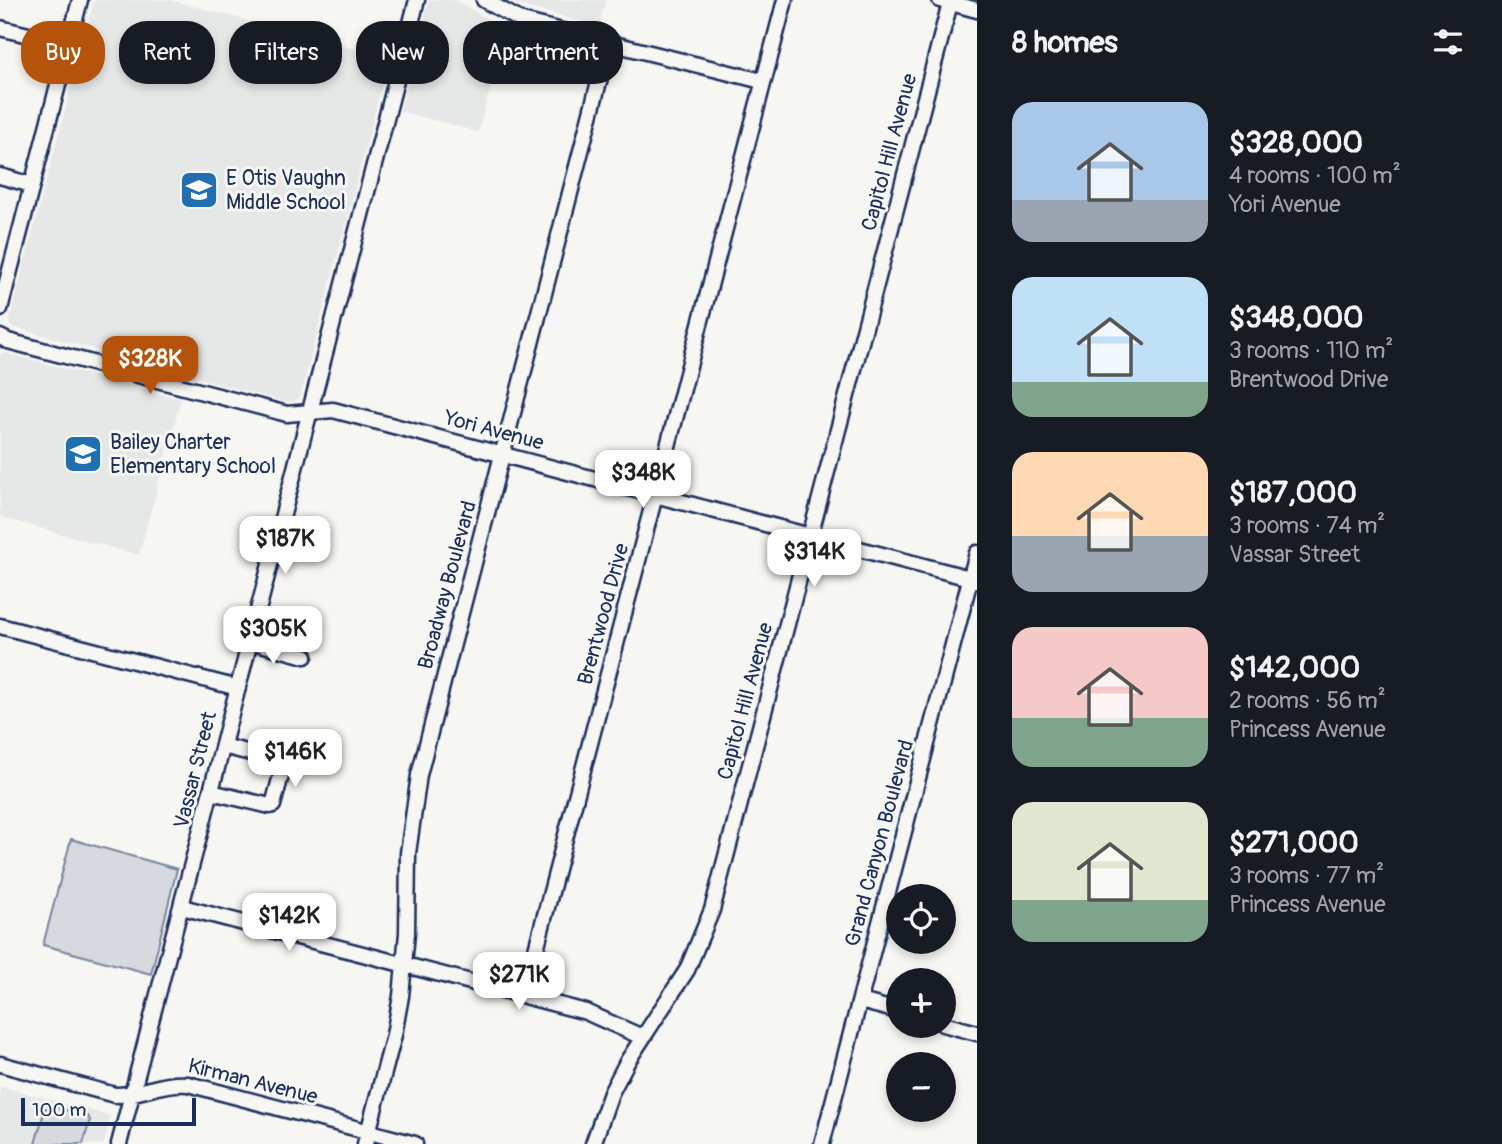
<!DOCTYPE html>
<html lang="en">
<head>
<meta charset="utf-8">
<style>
	body { margin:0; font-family:Pangolin,sans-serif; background:#20242c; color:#f1f3f6; height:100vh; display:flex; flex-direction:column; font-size:26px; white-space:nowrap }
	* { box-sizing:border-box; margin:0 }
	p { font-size:23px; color:#9ea1a6 }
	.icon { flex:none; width:38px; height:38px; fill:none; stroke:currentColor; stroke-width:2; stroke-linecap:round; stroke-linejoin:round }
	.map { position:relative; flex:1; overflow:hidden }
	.sheet { display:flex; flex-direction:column; background:#171b24; width:525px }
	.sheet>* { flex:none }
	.guide { position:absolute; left:21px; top:21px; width:665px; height:63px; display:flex; gap:14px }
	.buttons { position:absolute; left:886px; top:884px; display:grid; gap:14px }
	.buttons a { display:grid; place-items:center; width:70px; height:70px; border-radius:50%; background:#171b24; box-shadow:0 4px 10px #0003; font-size:35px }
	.scale { position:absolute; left:21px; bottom:18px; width:175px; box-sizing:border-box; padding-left:7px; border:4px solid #1b2f5e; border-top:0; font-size:19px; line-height:24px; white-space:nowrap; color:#1b2f5e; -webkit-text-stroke:5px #f6f6f2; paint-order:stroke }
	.price { position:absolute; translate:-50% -60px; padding:0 16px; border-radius:14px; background:#fff; color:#222; font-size:23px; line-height:46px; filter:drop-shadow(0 2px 4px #0008) }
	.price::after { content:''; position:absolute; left:50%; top:42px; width:21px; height:16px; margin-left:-10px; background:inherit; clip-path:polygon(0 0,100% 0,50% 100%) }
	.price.current { background:#b45309; color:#fff }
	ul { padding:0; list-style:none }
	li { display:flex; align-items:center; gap:21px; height:175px; padding:0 35px }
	li span { display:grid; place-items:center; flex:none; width:196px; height:140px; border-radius:21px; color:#555 }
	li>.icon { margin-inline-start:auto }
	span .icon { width:84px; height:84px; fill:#fffc; stroke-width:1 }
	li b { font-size:30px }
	h2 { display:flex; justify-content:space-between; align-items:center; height:84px; padding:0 35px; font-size:30px }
	.chip { padding:0 24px; border-radius:28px; background:#171b24; box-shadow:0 4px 10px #0003; font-size:24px; line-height:63px }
	.chip.current { background:#b45309; color:#fff }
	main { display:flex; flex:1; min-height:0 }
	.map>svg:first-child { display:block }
	.built { fill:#e6e7e7 }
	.green { fill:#d6d9dd; stroke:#78849e; stroke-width:2 }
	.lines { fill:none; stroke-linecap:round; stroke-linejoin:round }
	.minor-casing { stroke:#1b2f5e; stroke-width:19 }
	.minor { stroke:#f6f6f2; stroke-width:14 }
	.labels { text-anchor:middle; stroke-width:6; stroke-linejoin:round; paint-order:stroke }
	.street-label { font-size:21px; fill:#1b2f5e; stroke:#f6f6f2 }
	.poi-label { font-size:21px; fill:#1b2f5e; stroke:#f6f6f2; text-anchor:start }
</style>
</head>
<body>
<main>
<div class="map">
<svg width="977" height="1144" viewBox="0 0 977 1144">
	<rect width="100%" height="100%" fill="#f6f6f2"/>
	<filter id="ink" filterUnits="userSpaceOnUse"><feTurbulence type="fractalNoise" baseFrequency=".0143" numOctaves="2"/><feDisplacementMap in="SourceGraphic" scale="14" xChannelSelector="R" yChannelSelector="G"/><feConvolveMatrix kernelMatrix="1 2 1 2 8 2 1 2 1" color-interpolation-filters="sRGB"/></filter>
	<g filter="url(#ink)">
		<path class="built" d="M94,0H170L389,58L302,391L299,398L294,402H285L10,326L9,322Z
			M429,0H455L507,31L478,132L400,111Z
			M510,0H606L599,26L518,5Z
			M4,353L181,399L139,555L0,517V355Z
			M0,1086L110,1116L104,1144H0Z"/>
		<path class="green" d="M71,839L177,869L151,974L43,945Z
			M51,1106L87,1116L90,1120L83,1144H35L45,1109Z"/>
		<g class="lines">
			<g class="minor-casing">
				<path id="minor" d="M484,0L522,21L762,81
					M940,0L977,10
					M0,28L69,45
					M0,176L32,185
					M0,309L80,0
					M0,337L8,341L287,414L333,410L977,580
					M0,626L238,688
					M250,641L305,656
					M211,792L270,806L273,805L283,768L278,760L223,746
					M182,907L586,1012L642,1037
					M524,995L785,0
					M860,1001L898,1011
					M943,1024L977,1033
					M0,1064L115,1095C141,1095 160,1082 188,1084L415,1144
					M119,1144L417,0
					M365,1144L394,1035L401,996L407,933L408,853L419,775L609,43
					M593,1144L611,1093L627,1062L687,970L712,910L950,3
					M822,1144L977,553"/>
			</g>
			<use href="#minor" class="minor"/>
		</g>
	</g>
	<defs>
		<g id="school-square" transform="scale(2.0125)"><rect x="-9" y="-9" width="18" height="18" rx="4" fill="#1f6fb2" stroke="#f6f6f2"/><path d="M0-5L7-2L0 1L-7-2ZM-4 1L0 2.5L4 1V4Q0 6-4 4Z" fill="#fff"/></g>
	</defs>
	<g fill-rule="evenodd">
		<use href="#school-square" x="199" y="190"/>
		<use href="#school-square" x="83" y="454"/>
	</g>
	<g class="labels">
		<g class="street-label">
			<text transform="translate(889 152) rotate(-75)" y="7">Capitol Hill Avenue</text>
			<text transform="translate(494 430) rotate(15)" y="7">Yori Avenue</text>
			<text transform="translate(447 585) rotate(-75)" y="7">Broadway Boulevard</text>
			<text transform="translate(603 614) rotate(-75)" y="7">Brentwood Drive</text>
			<text transform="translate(745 701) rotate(-75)" y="7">Capitol Hill Avenue</text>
			<text transform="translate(195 770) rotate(-76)" y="7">Vassar Street</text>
			<text transform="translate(879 843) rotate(-75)" y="7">Grand Canyon Boulevard</text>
			<text transform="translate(253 1081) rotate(14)" y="7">Kirman Avenue</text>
		</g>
		<g class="poi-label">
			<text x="226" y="185">E Otis Vaughn<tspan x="226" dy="24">Middle School</tspan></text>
			<text x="110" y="449">Bailey Charter<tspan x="110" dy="24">Elementary School</tspan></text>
		</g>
	</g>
</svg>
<div class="buttons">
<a><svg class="icon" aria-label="locate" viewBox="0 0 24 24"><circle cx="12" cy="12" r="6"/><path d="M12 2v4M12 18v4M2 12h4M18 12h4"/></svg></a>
<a>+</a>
<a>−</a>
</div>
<div class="scale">100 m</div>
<b class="price current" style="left:150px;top:396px">$328K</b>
<b class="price" style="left:643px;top:510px">$348K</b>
<b class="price" style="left:285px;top:576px">$187K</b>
<b class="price" style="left:814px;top:589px">$314K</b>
<b class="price" style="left:273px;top:666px">$305K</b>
<b class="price" style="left:295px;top:789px">$146K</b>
<b class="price" style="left:289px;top:953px">$142K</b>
<b class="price" style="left:519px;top:1012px">$271K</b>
<div class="guide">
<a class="chip current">Buy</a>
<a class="chip">Rent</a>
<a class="chip">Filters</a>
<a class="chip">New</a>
<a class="chip">Apartment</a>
</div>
</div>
<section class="sheet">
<h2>8 homes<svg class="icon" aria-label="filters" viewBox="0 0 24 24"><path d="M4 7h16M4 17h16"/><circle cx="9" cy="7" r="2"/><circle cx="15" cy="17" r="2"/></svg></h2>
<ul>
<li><span style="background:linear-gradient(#a9c7e8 70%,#9aa5b1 0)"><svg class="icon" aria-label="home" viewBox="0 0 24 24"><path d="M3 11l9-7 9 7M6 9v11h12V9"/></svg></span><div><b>$328,000</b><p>4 rooms · 100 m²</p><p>Yori Avenue</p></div></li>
<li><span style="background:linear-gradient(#bfe0f5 75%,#7fa58c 0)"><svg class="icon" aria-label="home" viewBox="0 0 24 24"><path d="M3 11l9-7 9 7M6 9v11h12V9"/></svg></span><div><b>$348,000</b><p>3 rooms · 110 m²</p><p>Brentwood Drive</p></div></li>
<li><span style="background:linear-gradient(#ffd9b3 60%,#9aa5b1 0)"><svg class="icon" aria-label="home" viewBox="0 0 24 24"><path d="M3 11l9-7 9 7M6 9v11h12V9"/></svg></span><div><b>$187,000</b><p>3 rooms · 74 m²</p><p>Vassar Street</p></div></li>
<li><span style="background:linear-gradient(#f6c9c9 65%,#7fa58c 0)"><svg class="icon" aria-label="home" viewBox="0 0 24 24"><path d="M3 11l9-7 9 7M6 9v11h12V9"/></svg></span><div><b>$142,000</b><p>2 rooms · 56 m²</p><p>Princess Avenue</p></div></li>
<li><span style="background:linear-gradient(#dfe7d0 70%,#7fa58c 0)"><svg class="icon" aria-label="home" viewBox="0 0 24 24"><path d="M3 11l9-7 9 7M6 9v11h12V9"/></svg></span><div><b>$271,000</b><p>3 rooms · 77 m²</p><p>Princess Avenue</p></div></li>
</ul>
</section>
</main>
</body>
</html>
